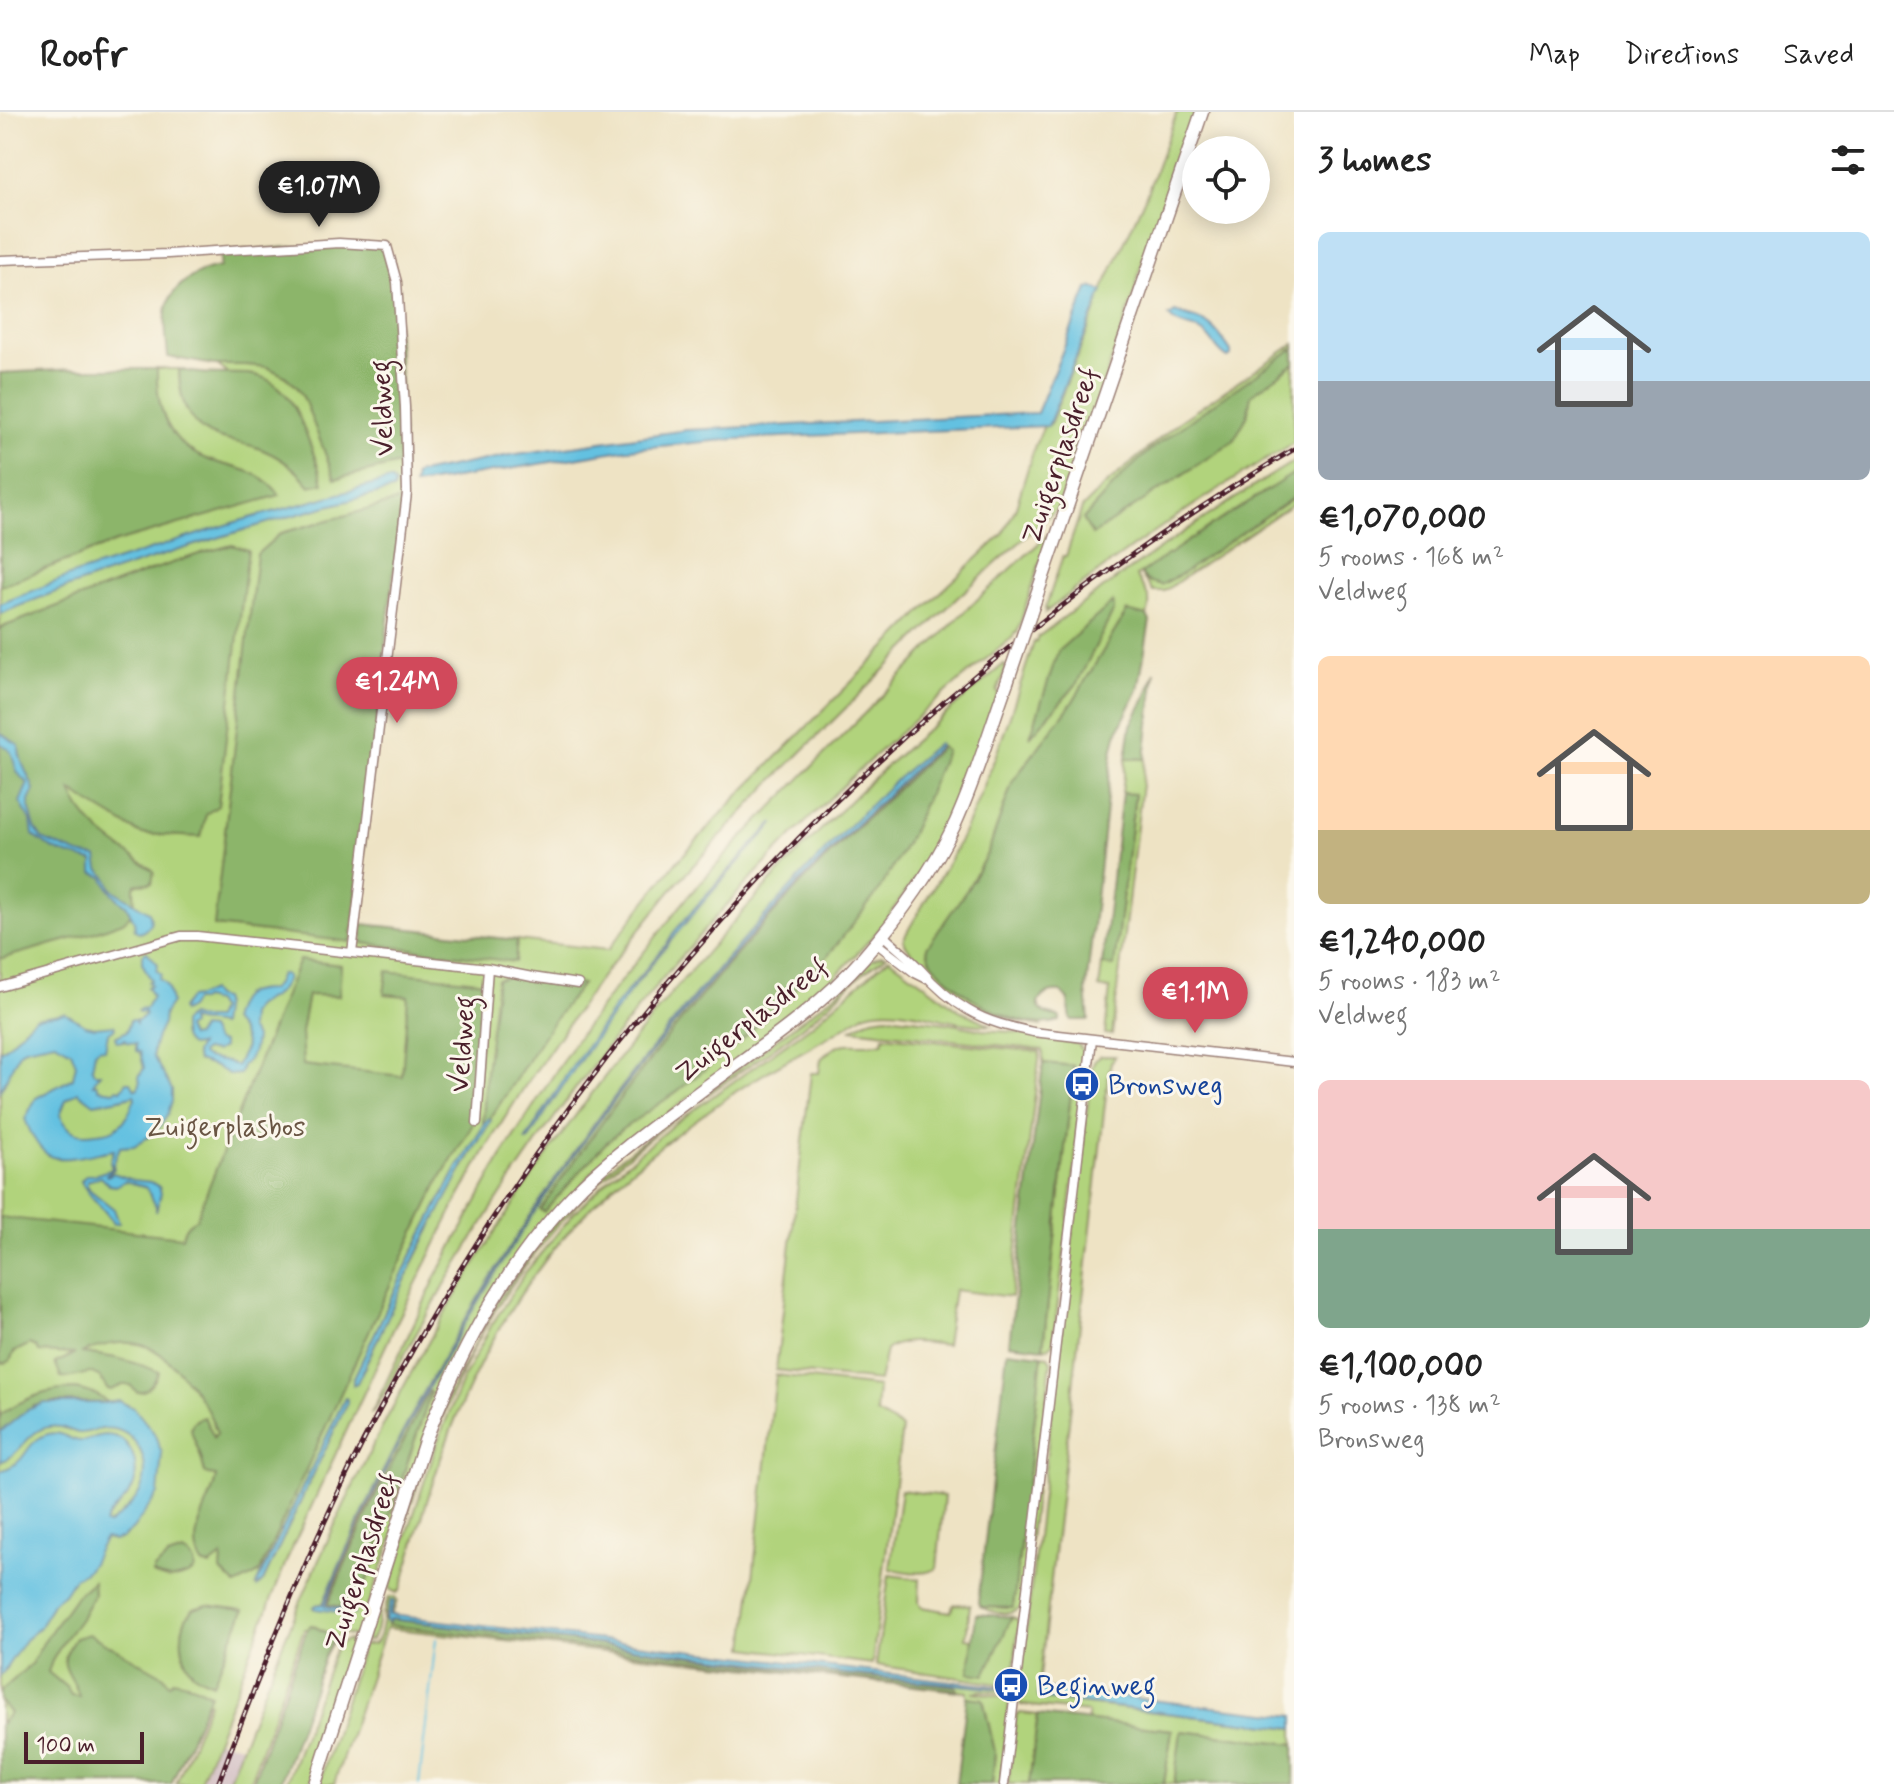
<!DOCTYPE html>
<html lang="en">
<head>
<meta charset="utf-8">
<style>
	body { margin:0; font-family:Mynerve,sans-serif; background:#f2f2f2; color:#222; height:100vh; display:flex; flex-direction:column; font-size:30px; white-space:nowrap }
	* { box-sizing:border-box; margin:0 }
	p { font-size:26px; color:#767676 }
	.icon { flex:none; width:44px; height:44px; fill:none; stroke:currentColor; stroke-width:2; stroke-linecap:round; stroke-linejoin:round }
	.map { position:relative; flex:1; overflow:hidden }
	.sheet { display:flex; flex-direction:column; background:#fff; width:600px }
	.sheet>* { flex:none }
	.tools { position:absolute; left:1182px; top:24px; display:grid; gap:16px }
	.tools a { display:grid; place-items:center; width:88px; height:88px; border-radius:50%; background:#fff; box-shadow:0 4px 20px #0003; font-size:40px }
	.scale { position:absolute; left:24px; bottom:20px; width:120px; box-sizing:border-box; padding-left:8px; border:4px solid #4a1f2b; border-top:0; font-size:22px; line-height:28px; white-space:nowrap; color:#4a1f2b; -webkit-text-stroke:6px #fbf7ec; paint-order:stroke }
	.price { position:absolute; translate:-50% -68px; padding:0 18px; border-radius:28px; background:#d1495b; color:#fff; font-size:26px; line-height:52px; filter:drop-shadow(0 2px 4px #0008) }
	.price::after { content:''; position:absolute; left:50%; top:48px; width:24px; height:18px; margin-left:-12px; background:inherit; clip-path:polygon(0 0,100% 0,50% 100%) }
	.price.active { background:#222; color:#fff }
	ul { padding:0; list-style:none }
	li { display:grid; align-content:center; gap:16px; height:424px; padding:0 24px }
	li span { display:grid; place-items:center; height:248px; border-radius:12px; color:#555 }
	li>.icon { margin-inline-start:auto }
	span .icon { width:144px; height:144px; fill:#fffc; stroke-width:1 }
	li b { font-size:34px }
	h2 { display:flex; justify-content:space-between; align-items:center; height:96px; padding:0 24px; font-size:34px }
	header { display:flex; align-items:center; gap:48px; box-sizing:border-box; height:112px; padding:0 40px; background:#fff; border-bottom:2px solid #e0e0e0 }
	header strong { font-size:38px }
	nav { display:flex; gap:44px; margin-inline-start:auto; font-size:28px }
	main { display:flex; flex:1; min-height:0 }
	.map>svg:first-child { display:block }
	.industrial { fill:#d2bec3 }
	.green { fill:#b1d37b; stroke:#7e7953; stroke-width:2; fill-rule:evenodd }
	.forest { fill:#8cb56b; stroke:#6b6a4b; stroke-width:2 }
	.water { fill:#63c1e1; stroke:#567086; stroke-width:2; fill-rule:evenodd }
	.lines { fill:none; stroke-linecap:round; stroke-linejoin:round }
	.stream { stroke:#63c1e1; stroke-width:2 }
	.street-casing { stroke:#9c8178; stroke-width:11 }
	.secondary-casing { stroke:#9c8178; stroke-width:15 }
	.street { stroke:#fff; stroke-width:8 }
	.secondary { stroke:#fff; stroke-width:12 }
	.rail-casing { stroke:#4a1f2b; stroke-width:5 }
	.rail { stroke:#fbf7ec; stroke-width:2; stroke-dasharray:6; stroke-linecap:butt }
	.secondary-bridge-casing { stroke:#9c8178; stroke-width:15; stroke-linecap:butt }
	.secondary-bridge { stroke:#fff; stroke-width:12 }
	.labels { text-anchor:middle; stroke-width:6; stroke-linejoin:round; paint-order:stroke }
	.street-label { font-size:28px; fill:#4a1f2b; stroke:#fbf7ec }
	.transit-label { font-size:28px; fill:#164399; stroke:#fbf7ec; text-anchor:start }
	.park-label { font-size:28px; fill:#695543; stroke:#fbf7ec }
</style>
</head>
<body>
<header>
<strong>Roofr</strong>
<nav><a>Map</a><a>Directions</a><a>Saved</a></nav>
</header>
<main>
<div class="map">
<svg width="1294" height="1672" viewBox="0 0 1294 1672">
	<rect width="100%" height="100%" fill="#fbf7ec"/>
	<filter id="ink" filterUnits="userSpaceOnUse"><feTurbulence type="fractalNoise" baseFrequency=".0125" numOctaves="2"/><feDisplacementMap in="SourceGraphic" scale="16" xChannelSelector="R" yChannelSelector="G"/><feConvolveMatrix kernelMatrix="1 2 1 2 8 2 1 2 1" color-interpolation-filters="sRGB"/></filter>
	<filter id="wash" filterUnits="userSpaceOnUse"><feTurbulence type="fractalNoise" baseFrequency=".006" numOctaves="4" result="noise"/><feDisplacementMap in="SourceGraphic" scale="32" xChannelSelector="R" yChannelSelector="G"/><feGaussianBlur stdDeviation="1.8" result="paint"/><feColorMatrix in="noise" values="0 0 0 0 0 0 0 0 0 0 0 0 0 0 0 0 0 1.4 0 .05"/><feComposite in="paint" operator="in"/></filter>
	<g filter="url(#wash)">
		<rect width="100%" height="100%" fill="#eee3c4"/>
		<path class="industrial" d="M216,1628L241,1634L227,1672H201Z"/>
		<path class="green" d="M1177,0H1196L1145,140L1132,189L1069,371H1066L1058,396L957,486L771,670L678,770L598,869L525,974L489,1031L455,1093L392,1220L288,1445L199,1672H176L208,1593L209,1590L206,1589L171,1672H0V266L157,265V257H179V265L231,264L183,225L199,198L404,346L402,388L399,389L355,829L517,830V828L608,838L673,754L736,686L937,484L1003,422L1016,395L1035,333L1044,314L1050,312L1096,198L1099,186L1147,81ZM485,1012H489C441,1090 401,1173 364,1257L353,1268L412,1142L458,1055ZM345,1286L347,1287V1291L263,1469L256,1473Z
			M1294,232V331C1207,381 1125,438 1046,500L1047,497H1045L1063,444H1066L1082,396L1103,375L1179,310Z
			M1294,349V391L1164,479H1153L1140,462L1136,464C1146,481 1153,484 1147,504L1127,500L1072,591L1013,669L988,740L968,776L966,882C989,898 1013,908 1041,911L1042,914C987,906 932,878 903,828C921,793 944,762 961,726C991,664 1013,596 1034,530H1036L1038,525C1120,462 1205,404 1294,349Z
			M1049,422L1017,521H1015L1013,525C819,679 648,864 510,1069C475,1121 443,1175 412,1229C398,1253 387,1282 371,1302L437,1163L504,1040L576,928L612,880L691,781L737,731L967,497Z
			M1004,552L1006,555L997,580L999,581L962,680L947,712L913,770L876,821L810,892L591,1061L466,1225L358,1521L353,1524L342,1521L331,1533L335,1525L312,1513L307,1517H304L249,1672H227C275,1546 326,1423 388,1304C509,1072 671,862 859,680C905,635 955,594 1004,552ZM938,632L939,634C867,702 797,771 731,846C610,983 499,1139 414,1301C381,1364 353,1428 325,1494L354,1502L314,1496L316,1493L323,1492C433,1226 594,985 791,776C823,742 855,709 889,676C905,661 921,644 938,632ZM431,1280L372,1456L355,1497L329,1493L328,1491L372,1391Z
			M1126,646L1145,647L1112,923L1105,922L1110,877L1099,876L1102,853H1114L1135,683L1122,681Z
			M881,843L886,844C877,852 866,858 857,866C846,875 837,886 826,895C809,910 792,923 774,936C729,968 683,998 641,1033C589,1075 544,1125 507,1180C473,1230 448,1287 428,1344C410,1393 395,1444 380,1494C377,1506 379,1520 371,1528L365,1529L425,1343L449,1281L498,1188L544,1124L576,1087L618,1048L836,882L872,847Z
			M889,846L959,898L991,913C952,916 905,890 866,901C822,931 774,953 731,983C675,1022 614,1067 569,1119C523,1172 486,1233 459,1298C435,1356 419,1417 401,1477L397,1481L391,1478L390,1475L437,1331L461,1271L491,1214L524,1162L573,1102L614,1062L674,1012L808,916Z
			M887,904L947,911L982,918L1013,920L1078,932L1085,941L1073,1071L1053,1231L1049,1235L1043,1236L1074,954L1043,951V938L852,917L872,906Z
			M884,924L1040,940L1011,1185L954,1178L946,1233C926,1231 903,1225 886,1238L879,1269L776,1258L811,961H819L821,947C844,922 856,937 883,930Z
			M1100,944H1115L1111,950L1108,965L1038,1583L1039,1586L1042,1587L1294,1616V1632L1182,1619L1174,1672H1164L1172,1618L1088,1609L1087,1600L1021,1593L1018,1587L1092,955L1095,948Z
			M1042,1243L1048,1244L1051,1250L1022,1494C1014,1505 993,1502 982,1495L1013,1496Z
			M776,1263L878,1275L876,1301L902,1316L872,1552L745,1536Z
			M901,1378L944,1384L937,1456C923,1465 905,1459 890,1457Z
			M889,1463L920,1467L919,1490L922,1495L951,1500L953,1492L970,1493L966,1526L973,1527L969,1560L1011,1508L1012,1505L1019,1509L1012,1577C999,1586 986,1575 974,1580L1010,1586L1001,1672H992L995,1640L983,1587L967,1585V1580L386,1516L334,1672H319L363,1533L374,1532C384,1522 381,1500 389,1485H394L397,1489L392,1503L383,1502L385,1509L388,1510L391,1507L418,1510L840,1561L999,1577V1572L876,1553Z
			M346,1528L351,1529L354,1534L309,1672H286L336,1535Z
			M1020,1601L1038,1603L1029,1672H1008L1016,1604Z"/>
		<path class="forest" d="M349,132L382,135L394,151L404,351L335,367L304,287L297,275L285,264L267,255L245,253H214L168,245C167,231 164,215 166,201C168,175 197,158 220,155L221,139Z
			M1294,236V252L1251,283L1247,305L1233,329L1092,423L1083,407L1122,364L1150,338L1199,302Z
			M77,257H157C156,297 168,333 209,348C238,358 259,356 280,383L116,430L0,474V261Z
			M179,257C202,264 224,261 247,262C283,265 296,295 307,324C313,340 319,355 323,371L310,374C296,356 278,343 255,335C244,331 231,330 219,326C188,316 179,288 179,257Z
			M1294,361V385L1196,452L1184,461L1161,473L1147,469L1141,461L1200,421Z
			M402,388L351,830L214,814L257,442L281,421Z
			M232,433L248,438L218,694L206,702L201,725L141,722L88,690L71,678C84,716 123,737 154,759L152,771L137,772L134,775L135,799L123,810L92,821L0,847V516L152,458L202,441Z
			M1113,490L1114,498L1076,573L1030,625L1058,539Z
			M1127,499L1147,504L1150,509L1138,578L1116,623L1112,641L1086,878L1089,908H1071L1068,888L1061,880C1050,879 1043,881 1038,891L1040,897L1045,901L1060,905V909C1022,921 973,891 946,865C937,857 927,847 927,835L968,776L988,740L1013,669L1072,591Z
			M1155,560L1145,647L1126,646L1131,613L1146,585Z
			M941,635L946,639L912,720L897,748L878,780L826,846L742,928L675,981L621,1018L604,1033L544,1100L540,1098C618,983 703,876 798,775C844,727 893,681 941,635Z
			M1122,681L1135,682L1114,854L1102,853Z
			M362,812L517,828L515,850L363,831Z
			M299,848L341,853L339,884L308,883L301,920L303,953L402,964L408,884L384,882L387,859L485,870L473,1012L441,1065L407,1136L259,1461L236,1473L221,1459L222,1445L210,1454L202,1452C184,1422 212,1394 216,1364L208,1363L205,1361C203,1354 202,1347 199,1340C194,1325 182,1310 204,1305L214,1325L217,1321C214,1313 211,1305 207,1298C196,1278 170,1244 148,1235C125,1226 102,1233 81,1241C110,1244 131,1248 159,1260C154,1270 149,1280 137,1280L130,1273H123L111,1278L107,1277C91,1247 84,1269 61,1265L55,1251L75,1242L39,1240L36,1235L30,1232L14,1240L10,1249L3,1252L0,1250V1105L182,1125C184,1116 187,1111 196,1107Z
			M509,864L582,872L552,911L490,1007L485,1012L483,1011L486,960L497,867Z
			M1043,951L1074,954L1043,1236L1009,1232Z
			M1007,1239L1042,1243L1013,1496L982,1495L978,1491Z
			M76,1277L95,1282L109,1291L54,1290L34,1294L0,1320V1303C22,1287 49,1277 76,1277Z
			M429,1279L431,1280L372,1456L355,1497L329,1493L328,1491L372,1391Z
			M183,1440C190,1443 197,1450 194,1459C182,1468 167,1469 153,1462V1458L168,1445Z
			M93,1469L94,1482L82,1504L64,1528L52,1549L48,1560L67,1576L71,1583L79,1584C70,1555 54,1558 75,1526L89,1522L164,1564L170,1572L173,1568L188,1571L210,1582L171,1672H0V1612L10,1601L0,1589V1580L31,1552L46,1526L76,1484Z
			M207,1493L244,1498L213,1571C208,1568 200,1566 195,1563C179,1550 176,1509 194,1497C198,1495 203,1495 207,1493Z
			M976,1502L1012,1505L985,1563L969,1561Z
			M391,1507L787,1556L955,1574L957,1578C767,1558 577,1533 387,1513Z
			M311,1513L335,1525L326,1541L280,1672H252L307,1517Z
			M967,1585L983,1587L995,1640L992,1672H956Z
			M1038,1603L1172,1618L1164,1672H1029Z
			M1181,1619L1294,1632V1672H1174Z"/>
		<path class="water" d="M1093,175L1103,179L1048,314L736,327L628,337L414,373L415,362L510,343L686,318L1037,301L1088,177Z
			M1175,200C1208,210 1211,209 1231,239V244L1228,246C1218,241 1213,229 1205,222C1194,213 1177,215 1169,204Z
			M390,368L395,372L393,378C323,394 254,414 186,436C123,456 61,476 0,502V492L72,463L239,409Z
			M0,621L19,633C18,650 29,662 34,678L29,689V695L35,716L42,727L79,742L97,745L99,757L108,767L112,777L149,800C153,810 150,816 140,821L135,818L134,809L126,793L119,788L110,778L103,765L93,761V749C70,744 51,739 33,723L31,709L20,690L28,671C25,669 20,664 18,661C10,646 18,642 0,631Z
			M938,631L939,634C737,819 560,1034 429,1275C391,1345 352,1418 325,1494L353,1499L354,1502L316,1497L314,1495L316,1493L323,1492C426,1243 571,1021 750,820C808,756 871,687 938,631Z
			M773,711L774,712C683,808 600,911 531,1024L527,1029H525L567,962L619,889L666,833L673,821L705,784Z
			M146,839L158,852L156,858L161,862L159,867C169,873 169,880 171,891L164,901L163,912L157,924L153,938V944L172,978V989L167,1004L156,1020L134,1034L120,1035L113,1053L114,1057L106,1063L107,1064L113,1061L133,1068L151,1070L159,1075L161,1081L156,1100V1094L146,1075L125,1069L116,1074L109,1073L101,1065L87,1069V1073L90,1078L114,1097L119,1111L114,1112C105,1096 89,1086 81,1069L86,1063H94L112,1057L110,1049L114,1038C99,1040 64,1051 50,1044C38,1038 30,1020 25,1007L36,986L73,966L76,952L71,939L55,930L25,936L19,941L0,980V939L13,929L24,916L35,906L65,901L86,913L94,915L114,913L115,916L108,921L105,937L100,936L95,940L92,956L94,961H100L93,972H97L99,977L114,979L117,977L121,978L127,970H131L135,977H137L140,972L139,964L144,956L140,940L136,939V932L126,930L125,927L123,929L117,930L115,925L127,919L130,908H134L136,911V908H139L145,903L144,900L140,901L138,899L140,897L146,896L152,884L147,875L151,873L148,870L151,868L142,851V843ZM78,980L94,992C108,989 121,988 134,983L135,986C131,995 128,1006 120,1013C112,1020 105,1020 96,1021C77,1024 69,1021 60,1003L66,988Z
			M280,862H284L287,865C278,892 257,886 250,903C250,905 249,915 249,917L255,925C254,937 253,946 242,953L240,962L230,963L216,955L197,949L195,941L199,933L190,934C181,928 182,921 182,911L189,904L198,907H215L219,897L215,890L203,887L200,889H194L189,896L182,900L181,896L189,886L197,885L210,879L214,885L222,887L223,890L220,914C211,909 200,913 190,908L191,913L186,916L190,925L196,924L201,916L209,917L215,929L222,931V936L215,940L204,938L201,941L202,944C212,950 223,946 236,954L246,935C244,925 239,915 231,909C237,883 244,878 271,878L276,872Z
			M488,1007L491,1008L489,1012L467,1048L416,1144L357,1271L353,1273V1268L412,1142L458,1055Z
			M345,1286L347,1287V1291L263,1469L257,1475L256,1473Z
			M119,1289L134,1296L154,1321L162,1341L159,1372L158,1382L133,1417L122,1426L114,1429L105,1427C93,1442 95,1459 75,1465L64,1482L52,1491L40,1515L25,1528L0,1565V1359C29,1350 22,1336 41,1325C60,1314 68,1330 82,1329C90,1328 97,1323 106,1323C130,1324 138,1347 135,1368C131,1390 108,1397 105,1412L108,1413C120,1403 135,1392 141,1377C151,1353 140,1323 114,1317C101,1314 87,1322 78,1321C67,1318 61,1313 49,1315C27,1318 22,1343 0,1350V1320L27,1298L45,1291H104Z
			M391,1488L394,1490L390,1503L1000,1575V1577L840,1561L418,1510L391,1507L388,1510L385,1509Z
			M1043,1576L1294,1604V1616L1039,1586L1038,1580Z"/>
		<g class="lines">
			<path class="stream" d="M419,1672L436,1527"/>
		</g>
	</g>
	<g filter="url(#ink)">
		<g class="lines">
			<g class="street-casing">
				<path id="street" d="M0,148L168,142L339,131L387,134L397,170L405,295L407,381L352,841
					M883,823C895,835 909,845 920,857C934,873 949,887 968,898C988,910 1010,915 1033,920L1294,950
					M876,831L915,861L925,866
					M0,875L181,824H197L488,856L532,865L578,872
					M477,1011L488,856
					M1004,1672L1092,927"/>
			</g>
			<g class="secondary-casing">
				<path id="secondary" d="M1034,491L1202,0
					M315,1672L425,1329C461,1235 510,1145 582,1074C615,1042 654,1014 690,987C749,942 814,902 863,846C899,805 931,761 955,712C976,666 990,617 1007,570"/>
			</g>
			<use href="#street" class="street"/>
			<use href="#secondary" class="secondary"/>
			<g class="rail-casing">
				<path id="rail" d="M218,1672C265,1546 315,1420 378,1301C589,902 907,568 1294,337"/>
			</g>
			<use href="#rail" class="rail"/>
			<g class="secondary-bridge-casing">
				<path id="secondary-bridge" d="M1007,570L1034,491"/>
			</g>
			<use href="#secondary-bridge" class="secondary-bridge"/>
		</g>
	</g>
	<defs>
		<g id="bus-disc" transform="scale(1.8)"><circle r="9.5" fill="#1a4fb4" stroke="#fbf7ec"/><path d="M-5-6H5V4H4V6H2V4H-2V6H-4V4H-5ZM-3.5-4V0h7V-4ZM-3.5 1.2v1.5H-2V1.2ZM2 1.2v1.5H3.5V1.2Z" fill="#fff"/></g>
	</defs>
	<g fill-rule="evenodd">
		<use href="#bus-disc" x="1082" y="972"/>
		<use href="#bus-disc" x="1011" y="1573"/>
	</g>
	<g class="labels">
		<g class="street-label">
			<text transform="translate(381 296) rotate(-92)" y="10">Veldweg</text>
			<text transform="translate(1059 343) rotate(-71)" y="10">Zuigerplasdreef</text>
			<text transform="translate(751 907) rotate(-38)" y="10">Zuigerplasdreef</text>
			<text transform="translate(461 932) rotate(-86)" y="10">Veldweg</text>
			<text transform="translate(361 1449) rotate(-72)" y="10">Zuigerplasdreef</text>
		</g>
		<g class="transit-label">
			<text x="1108" y="982">Bronsweg</text>
			<text x="1037" y="1583">Beginweg</text>
		</g>
		<g class="park-label">
			<text x="225" y="1024">Zuigerplasbos</text>
		</g>
	</g>
</svg>
<div class="tools">
<a><svg class="icon" aria-label="locate" viewBox="0 0 24 24"><circle cx="12" cy="12" r="6"/><path d="M12 2v4M12 18v4M2 12h4M18 12h4"/></svg></a>
</div>
<div class="scale">100 m</div>
<b class="price active" style="left:319px;top:117px">€1.07M</b>
<b class="price" style="left:397px;top:613px">€1.24M</b>
<b class="price" style="left:1195px;top:923px">€1.1M</b>
</div>
<section class="sheet">
<h2>3 homes<svg class="icon" aria-label="filters" viewBox="0 0 24 24"><path d="M4 7h16M4 17h16"/><circle cx="9" cy="7" r="2"/><circle cx="15" cy="17" r="2"/></svg></h2>
<ul>
<li><span style="background:linear-gradient(#bfe0f5 60%,#9aa5b1 0)"><svg class="icon" aria-label="home" viewBox="0 0 24 24"><path d="M3 11l9-7 9 7M6 9v11h12V9"/></svg></span><div><b>€1,070,000</b><p>5 rooms · 168 m²</p><p>Veldweg</p></div></li>
<li><span style="background:linear-gradient(#ffd9b3 70%,#c2b280 0)"><svg class="icon" aria-label="home" viewBox="0 0 24 24"><path d="M3 11l9-7 9 7M6 9v11h12V9"/></svg></span><div><b>€1,240,000</b><p>5 rooms · 183 m²</p><p>Veldweg</p></div></li>
<li><span style="background:linear-gradient(#f6c9c9 60%,#7fa58c 0)"><svg class="icon" aria-label="home" viewBox="0 0 24 24"><path d="M3 11l9-7 9 7M6 9v11h12V9"/></svg></span><div><b>€1,100,000</b><p>5 rooms · 138 m²</p><p>Bronsweg</p></div></li>
</ul>
</section>
</main>
</body>
</html>
